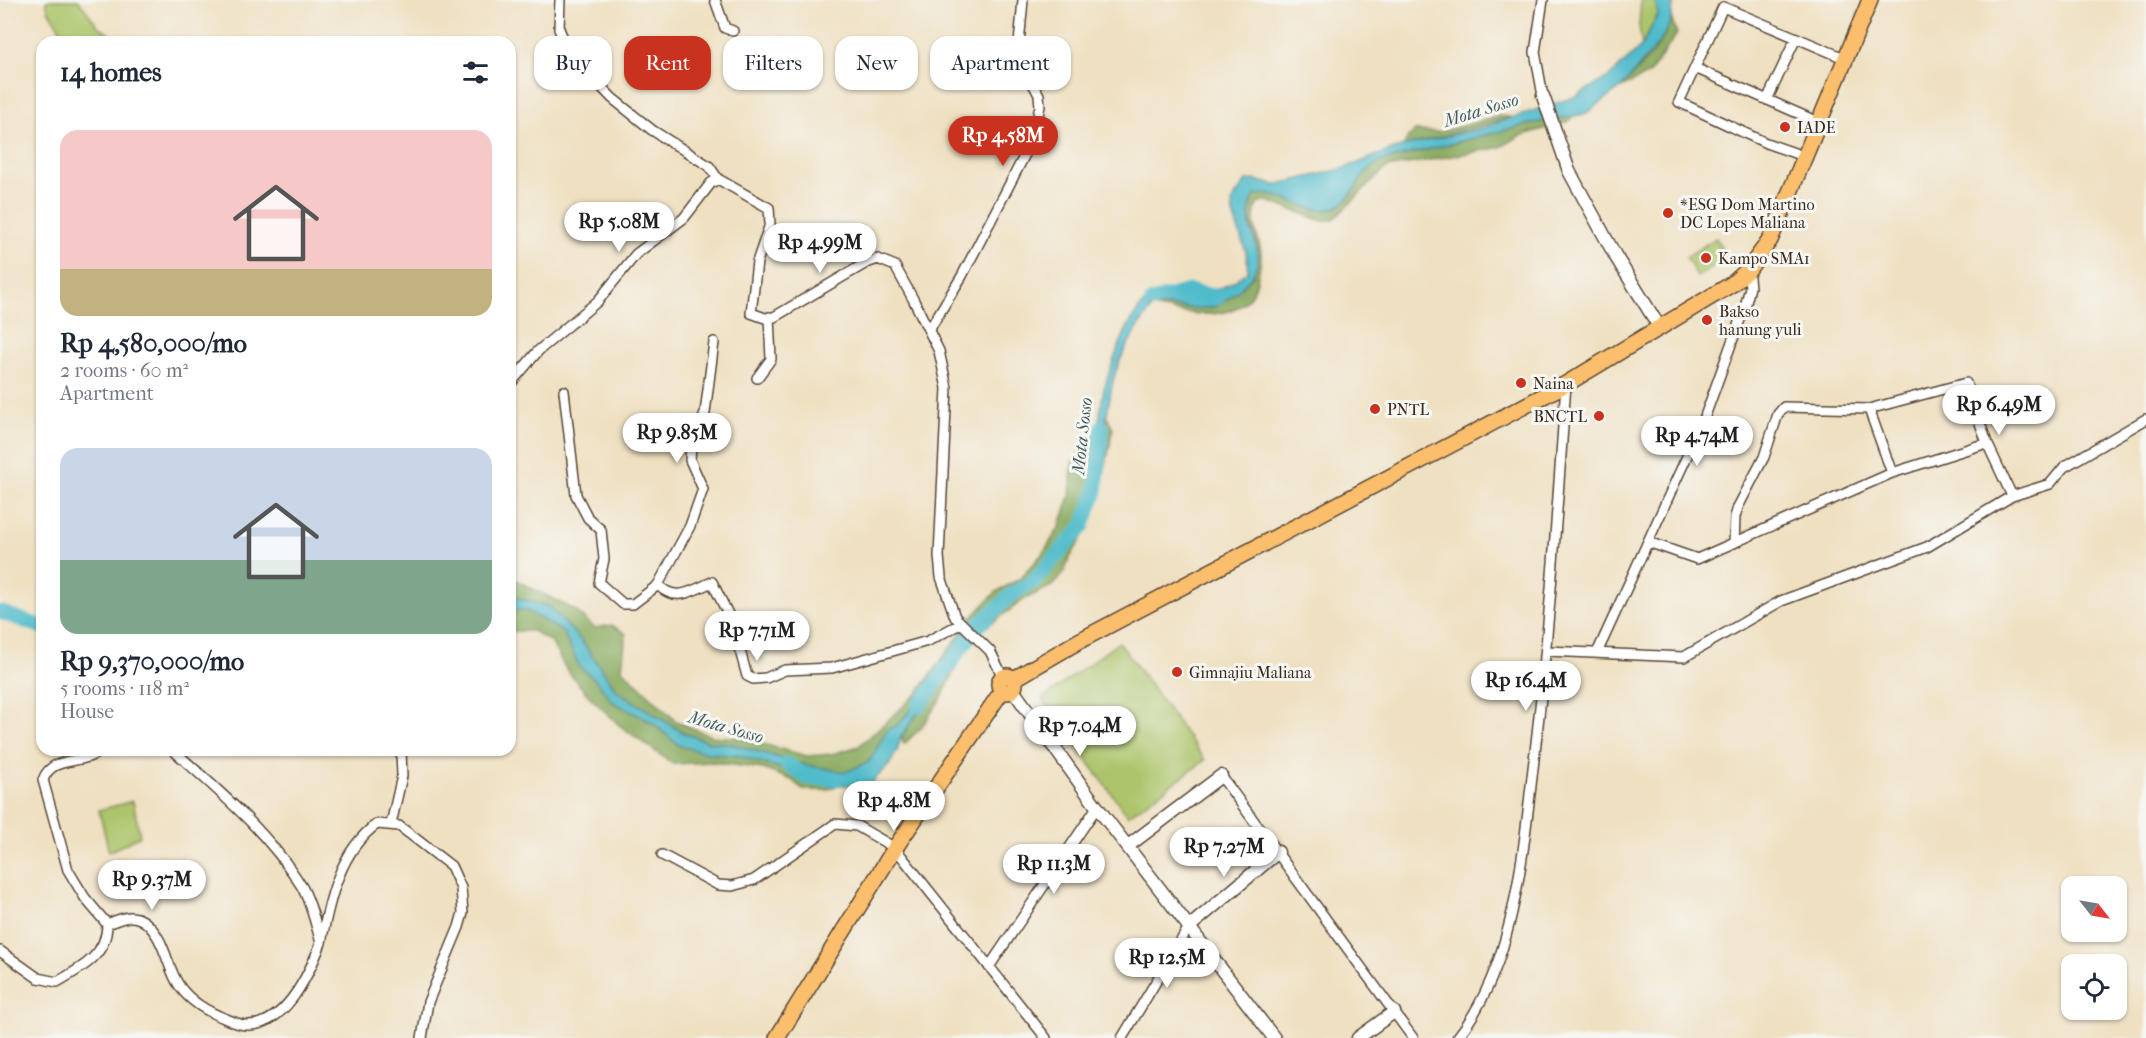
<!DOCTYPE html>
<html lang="en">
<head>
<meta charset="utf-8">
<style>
	body { margin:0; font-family:"IM FELL French Canon",serif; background:#f2f2f3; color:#1f2937; height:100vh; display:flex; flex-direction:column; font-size:22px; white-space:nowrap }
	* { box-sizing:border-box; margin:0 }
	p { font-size:20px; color:#747a83 }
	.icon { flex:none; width:33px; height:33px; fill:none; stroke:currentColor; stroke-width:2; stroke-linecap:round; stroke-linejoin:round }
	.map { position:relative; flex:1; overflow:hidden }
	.sheet { position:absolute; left:36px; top:36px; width:480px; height:720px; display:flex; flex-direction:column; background:#fff; border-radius:18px; box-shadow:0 2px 4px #0004 }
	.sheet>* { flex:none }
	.banner { position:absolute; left:534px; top:36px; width:570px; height:54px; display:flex; gap:12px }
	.needle { width:39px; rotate:121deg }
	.controls { position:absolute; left:2061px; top:876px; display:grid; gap:12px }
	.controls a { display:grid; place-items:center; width:66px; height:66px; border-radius:12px; background:#fff; box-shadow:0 2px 4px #0004; font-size:30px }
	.price { position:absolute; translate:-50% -51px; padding:0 14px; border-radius:21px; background:#fff; color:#222; font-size:20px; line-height:39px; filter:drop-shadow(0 2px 3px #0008) }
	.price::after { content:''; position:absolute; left:50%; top:36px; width:18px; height:14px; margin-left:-9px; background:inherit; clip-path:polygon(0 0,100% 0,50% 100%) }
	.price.active { background:#c8321e; color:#fff }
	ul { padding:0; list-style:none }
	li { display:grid; align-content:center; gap:12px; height:318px; padding:0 24px }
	li span { display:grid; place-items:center; height:186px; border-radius:18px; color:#555 }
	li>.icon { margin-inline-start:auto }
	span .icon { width:108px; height:108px; fill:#fffc; stroke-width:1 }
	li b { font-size:26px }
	h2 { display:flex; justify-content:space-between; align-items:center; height:72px; padding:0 24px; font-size:26px }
	.pill { padding:0 21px; border-radius:18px; background:#fff; box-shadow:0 2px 4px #0004; font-size:21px; line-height:54px }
	.pill.active { background:#c8321e; color:#fff }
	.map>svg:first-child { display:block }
	.green { fill:#acc56a; stroke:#747844; stroke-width:1.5 }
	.forest { fill:#89aa5e; stroke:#626a3e; stroke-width:1.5 }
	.water { fill:#4fbbcb; stroke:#457274; stroke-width:1.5 }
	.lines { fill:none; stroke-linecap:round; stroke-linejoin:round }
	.river { stroke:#4fbbcb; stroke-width:15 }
	.minor-casing { stroke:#564536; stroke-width:12 }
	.tertiary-casing { stroke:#564536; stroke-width:15 }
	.primary-casing { stroke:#564536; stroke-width:18 }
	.minor { stroke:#fff; stroke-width:9 }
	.tertiary { stroke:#fff; stroke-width:12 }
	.primary { stroke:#fabe6d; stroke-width:15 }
	.poi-dot { fill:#c8321e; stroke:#f6f6f2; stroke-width:2 }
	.labels { text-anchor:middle; stroke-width:6; stroke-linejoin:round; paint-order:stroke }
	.poi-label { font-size:16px; fill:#3b2a1e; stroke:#f6f6f2; text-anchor:start }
	.water-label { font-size:18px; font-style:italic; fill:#425d5b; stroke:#f6f6f2 }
</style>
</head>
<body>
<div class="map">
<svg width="2146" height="1038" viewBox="0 0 2146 1038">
	<rect width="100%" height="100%" fill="#f6f6f2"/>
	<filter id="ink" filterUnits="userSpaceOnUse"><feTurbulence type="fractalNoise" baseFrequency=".0167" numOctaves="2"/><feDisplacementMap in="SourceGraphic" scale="12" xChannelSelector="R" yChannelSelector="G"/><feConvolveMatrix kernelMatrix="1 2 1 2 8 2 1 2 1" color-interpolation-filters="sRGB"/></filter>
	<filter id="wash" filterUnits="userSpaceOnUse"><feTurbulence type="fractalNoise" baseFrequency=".008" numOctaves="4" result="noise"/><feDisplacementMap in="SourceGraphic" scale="24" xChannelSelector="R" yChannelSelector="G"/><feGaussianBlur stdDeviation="1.35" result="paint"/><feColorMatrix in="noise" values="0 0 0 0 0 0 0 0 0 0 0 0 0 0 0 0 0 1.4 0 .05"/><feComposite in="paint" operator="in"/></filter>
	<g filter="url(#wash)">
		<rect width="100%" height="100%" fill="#efe0c1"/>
		<path class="green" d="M46,0H78L98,26L120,42H68L48,10Z
			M1641,0H1655L1658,14L1642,46L1639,25Z
			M1716,238L1727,258L1697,277L1686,257Z
			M1119,642L1205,760L1128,816L1042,699Z
			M133,801L140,836L109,852L99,810Z"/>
		<path class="forest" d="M1671,17L1677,34L1649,74L1621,88C1638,68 1667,44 1671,17Z
			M1499,116L1512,117L1403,147L1409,136L1415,131L1440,132Z
			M1573,116L1567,122L1520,136L1501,147L1386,168L1334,219L1322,221L1267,201L1257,204C1249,226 1259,232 1261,253C1262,260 1259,269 1258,276C1249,328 1189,314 1152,307H1213L1253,276C1255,269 1258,259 1258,252C1257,228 1241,222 1255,195C1283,189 1310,219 1337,207C1351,200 1357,182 1367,171C1371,167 1377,164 1382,161L1534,123Z
			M1108,418L1113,429L1101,489L1090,524L1068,561L1064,573L1052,586L1025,599L981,631L957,665L943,696L920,729L904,744L901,737L930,694L931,687L897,726L888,729L869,762L846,773L805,765L732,744L709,742L684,733L617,691L581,640L549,607L510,596V577L575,610L595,628L612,625L626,634L622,669L676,721L711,736L740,738L807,756L832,754L859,746L917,694L973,616L996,592L1021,578L1043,553L1059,528L1070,496L1072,463L1088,440L1098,434L1096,455Z
			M510,609L527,611L563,632L580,667L595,679L613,702L651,722L680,746L707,753L739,756L838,785L826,790H803L792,780L763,769L713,762L673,764L619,725L587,694L566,669L551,642L533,631H510Z"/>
		<path class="water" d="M1655,0H1674L1670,25L1658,44L1621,88L1585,114L1534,123L1382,161C1377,164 1371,167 1367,171C1357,182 1351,200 1337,207C1310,219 1283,189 1255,195C1233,235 1283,250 1240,289C1232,295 1222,305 1213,307C1193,312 1172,303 1152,307C1136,330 1120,353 1113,381C1107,407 1106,432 1096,458C1098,435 1099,411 1104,389C1111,365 1132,301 1157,295C1163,294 1169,296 1175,297C1201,297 1228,288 1248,271L1246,252L1233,214L1232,201L1246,181L1255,180L1275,185L1342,169L1397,148L1482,128L1577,96L1610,76L1642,46L1658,14Z
			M510,596L549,607L581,640L617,691L684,733L709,742L732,744L805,765L846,772L869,762L888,729L897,726L931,686V694L901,737L897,751L889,765L868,786L838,785L739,756L707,753L680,746L651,722L613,702L595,679L580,667L563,632L527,611L510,609Z"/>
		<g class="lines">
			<path class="river" d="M1152,301L1190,291L1218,297
				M0,612L42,627
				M919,706L975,629L1012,594L1034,581L1082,527L1096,491L1102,427
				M787,764L808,778L836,779"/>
		</g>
	</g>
	<g filter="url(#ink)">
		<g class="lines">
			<g class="minor-casing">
				<path id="minor" d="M560,0L559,29L563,38L588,73L612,98L652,130L709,166L718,179L769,208L770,224L757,262L751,313L765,318L774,317L866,263L878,259L895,266L913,299L939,351L947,388L939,556L941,577L955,617L990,651L1003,677
					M715,0L725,28L733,31
					M1695,68L1818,122
					M1543,96L1535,52L1543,0
					M1767,100L1796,38
					M1803,156L1766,143L1679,102L1723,7L1844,58
					M929,330L962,276L1033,139L1040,106L1039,95L1018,55L1023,0
					M757,378L771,359L769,317
					M510,384L538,351L598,301L636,254L684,218L711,183L718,179
					M564,391L576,495L588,518L601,530L604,559L599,583L623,604H633L658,585C676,603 691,591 712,582L732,622L747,676L753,679L766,678L785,670L832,668L928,641L960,624
					M1869,409L1892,473
					M1648,542L1697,559L1892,473L1987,443
					M1734,543L1735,517L1738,507L1764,457L1778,414L1784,407L1869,409L1966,383L1987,443L2012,496
					M658,585L690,526L703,489L690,460L691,446L697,439L705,413L714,342
					M1547,651L1684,657L1781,601L1927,547L2012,496L2050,484L2064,467L2146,419
					M1597,653L1704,419L1746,303L1750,287L1748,270
					M101,750C83,766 52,754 43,780L68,870L85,898L107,924C121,919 132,912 145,922C164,937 166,963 177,982C186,998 203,1009 219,1016C227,1019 236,1024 245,1025C285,1028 309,974 321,943
					M173,750C219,791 270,834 302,887C311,903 316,925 321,943C329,901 340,850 377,824L399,826L411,835L451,866L461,888L463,913L459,927L428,1002L422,1038
					M1221,776L1413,1038
					M391,824L402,776L401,750
					M662,855L718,885L732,886L754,880L835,824L857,826L895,848L1046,1038
					M0,951L38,978L57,982C82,968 107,955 107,924
					M989,967L1097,807
					M1122,1038L1189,927
					M1457,1038C1516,965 1523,850 1534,760C1549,635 1557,510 1566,384"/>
			</g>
			<g class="tertiary-casing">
				<path id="tertiary" d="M1543,96L1569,171L1616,257L1660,328
					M1013,690L1097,807L1274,1038
					M1128,846L1221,776
					M1189,927L1278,852
					M1358,1038L1394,1012"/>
			</g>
			<g class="primary-casing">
				<path id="primary" d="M999 684a8 8 0 1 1 16 0a8 8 0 1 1-16 0Z
					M1014,679L1079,641L1566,384L1732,284L1748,270L1770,240L1870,0
					M777,1038L895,848L1002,691"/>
			</g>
			<use href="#minor" class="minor"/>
			<use href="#tertiary" class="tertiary"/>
			<use href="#primary" class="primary"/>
		</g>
	</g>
	<g class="poi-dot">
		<circle cx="1785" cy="127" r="6"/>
		<circle cx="1668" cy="213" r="6"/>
		<circle cx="1706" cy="258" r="6"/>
		<circle cx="1707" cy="320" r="6"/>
		<circle cx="1521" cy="383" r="6"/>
		<circle cx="1375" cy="409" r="6"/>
		<circle cx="1599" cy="416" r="6"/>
		<circle cx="1177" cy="672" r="6"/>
	</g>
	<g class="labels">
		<g class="poi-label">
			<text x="1797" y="133">IADE</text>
			<text x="1680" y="210">*ESG Dom Martino<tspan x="1680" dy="18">DC Lopes Maliana</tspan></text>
			<text x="1718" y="264">Kampo SMA1</text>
			<text x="1719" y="317">Bakso<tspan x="1719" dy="18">hanung yuli</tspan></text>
			<text x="1533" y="389">Naina</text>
			<text x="1387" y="415">PNTL</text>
			<text x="1587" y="422" text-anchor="end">BNCTL</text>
			<text x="1189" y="678">Gimnajiu Maliana</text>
		</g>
		<g class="water-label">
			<text transform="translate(1481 110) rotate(-17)" y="6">Mota Sosso</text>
			<text transform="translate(1082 436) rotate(-84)" y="6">Mota Sosso</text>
			<text transform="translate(726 727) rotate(16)" y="6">Mota Sosso</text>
		</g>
	</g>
</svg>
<div class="controls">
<a><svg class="needle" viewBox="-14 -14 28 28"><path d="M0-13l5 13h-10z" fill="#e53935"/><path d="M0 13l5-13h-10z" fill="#747a83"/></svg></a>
<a><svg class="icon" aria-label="locate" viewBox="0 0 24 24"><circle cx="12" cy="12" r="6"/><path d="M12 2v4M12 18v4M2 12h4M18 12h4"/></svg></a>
</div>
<b class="price active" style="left:1003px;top:167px">Rp 4.58M</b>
<b class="price" style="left:619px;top:253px">Rp 5.08M</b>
<b class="price" style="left:820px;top:274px">Rp 4.99M</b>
<b class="price" style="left:1999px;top:436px">Rp 6.49M</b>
<b class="price" style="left:677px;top:464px">Rp 9.85M</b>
<b class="price" style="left:1697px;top:467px">Rp 4.74M</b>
<b class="price" style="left:757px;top:662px">Rp 7.71M</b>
<b class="price" style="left:1526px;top:712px">Rp 16.4M</b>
<b class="price" style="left:1080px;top:757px">Rp 7.04M</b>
<b class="price" style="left:894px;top:832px">Rp 4.8M</b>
<b class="price" style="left:1224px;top:878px">Rp 7.27M</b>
<b class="price" style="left:1054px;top:895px">Rp 11.3M</b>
<b class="price" style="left:152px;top:911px">Rp 9.37M</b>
<b class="price" style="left:1167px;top:989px">Rp 12.5M</b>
<div class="banner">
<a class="pill">Buy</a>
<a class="pill active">Rent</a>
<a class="pill">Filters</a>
<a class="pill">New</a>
<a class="pill">Apartment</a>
</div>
<section class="sheet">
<h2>14 homes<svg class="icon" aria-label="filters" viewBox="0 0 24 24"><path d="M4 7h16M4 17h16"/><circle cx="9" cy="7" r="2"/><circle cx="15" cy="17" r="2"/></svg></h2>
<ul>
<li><span style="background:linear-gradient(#f6c9c9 75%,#c2b280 0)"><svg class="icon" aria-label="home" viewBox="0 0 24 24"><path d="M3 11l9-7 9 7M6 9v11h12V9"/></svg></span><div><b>Rp 4,580,000/mo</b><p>2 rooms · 60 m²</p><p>Apartment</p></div></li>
<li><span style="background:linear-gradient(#c9d6e8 60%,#7fa58c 0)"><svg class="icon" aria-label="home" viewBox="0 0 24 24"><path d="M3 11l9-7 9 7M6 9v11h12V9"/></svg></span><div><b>Rp 9,370,000/mo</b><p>5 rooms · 118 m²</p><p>House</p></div></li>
</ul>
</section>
</div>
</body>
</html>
